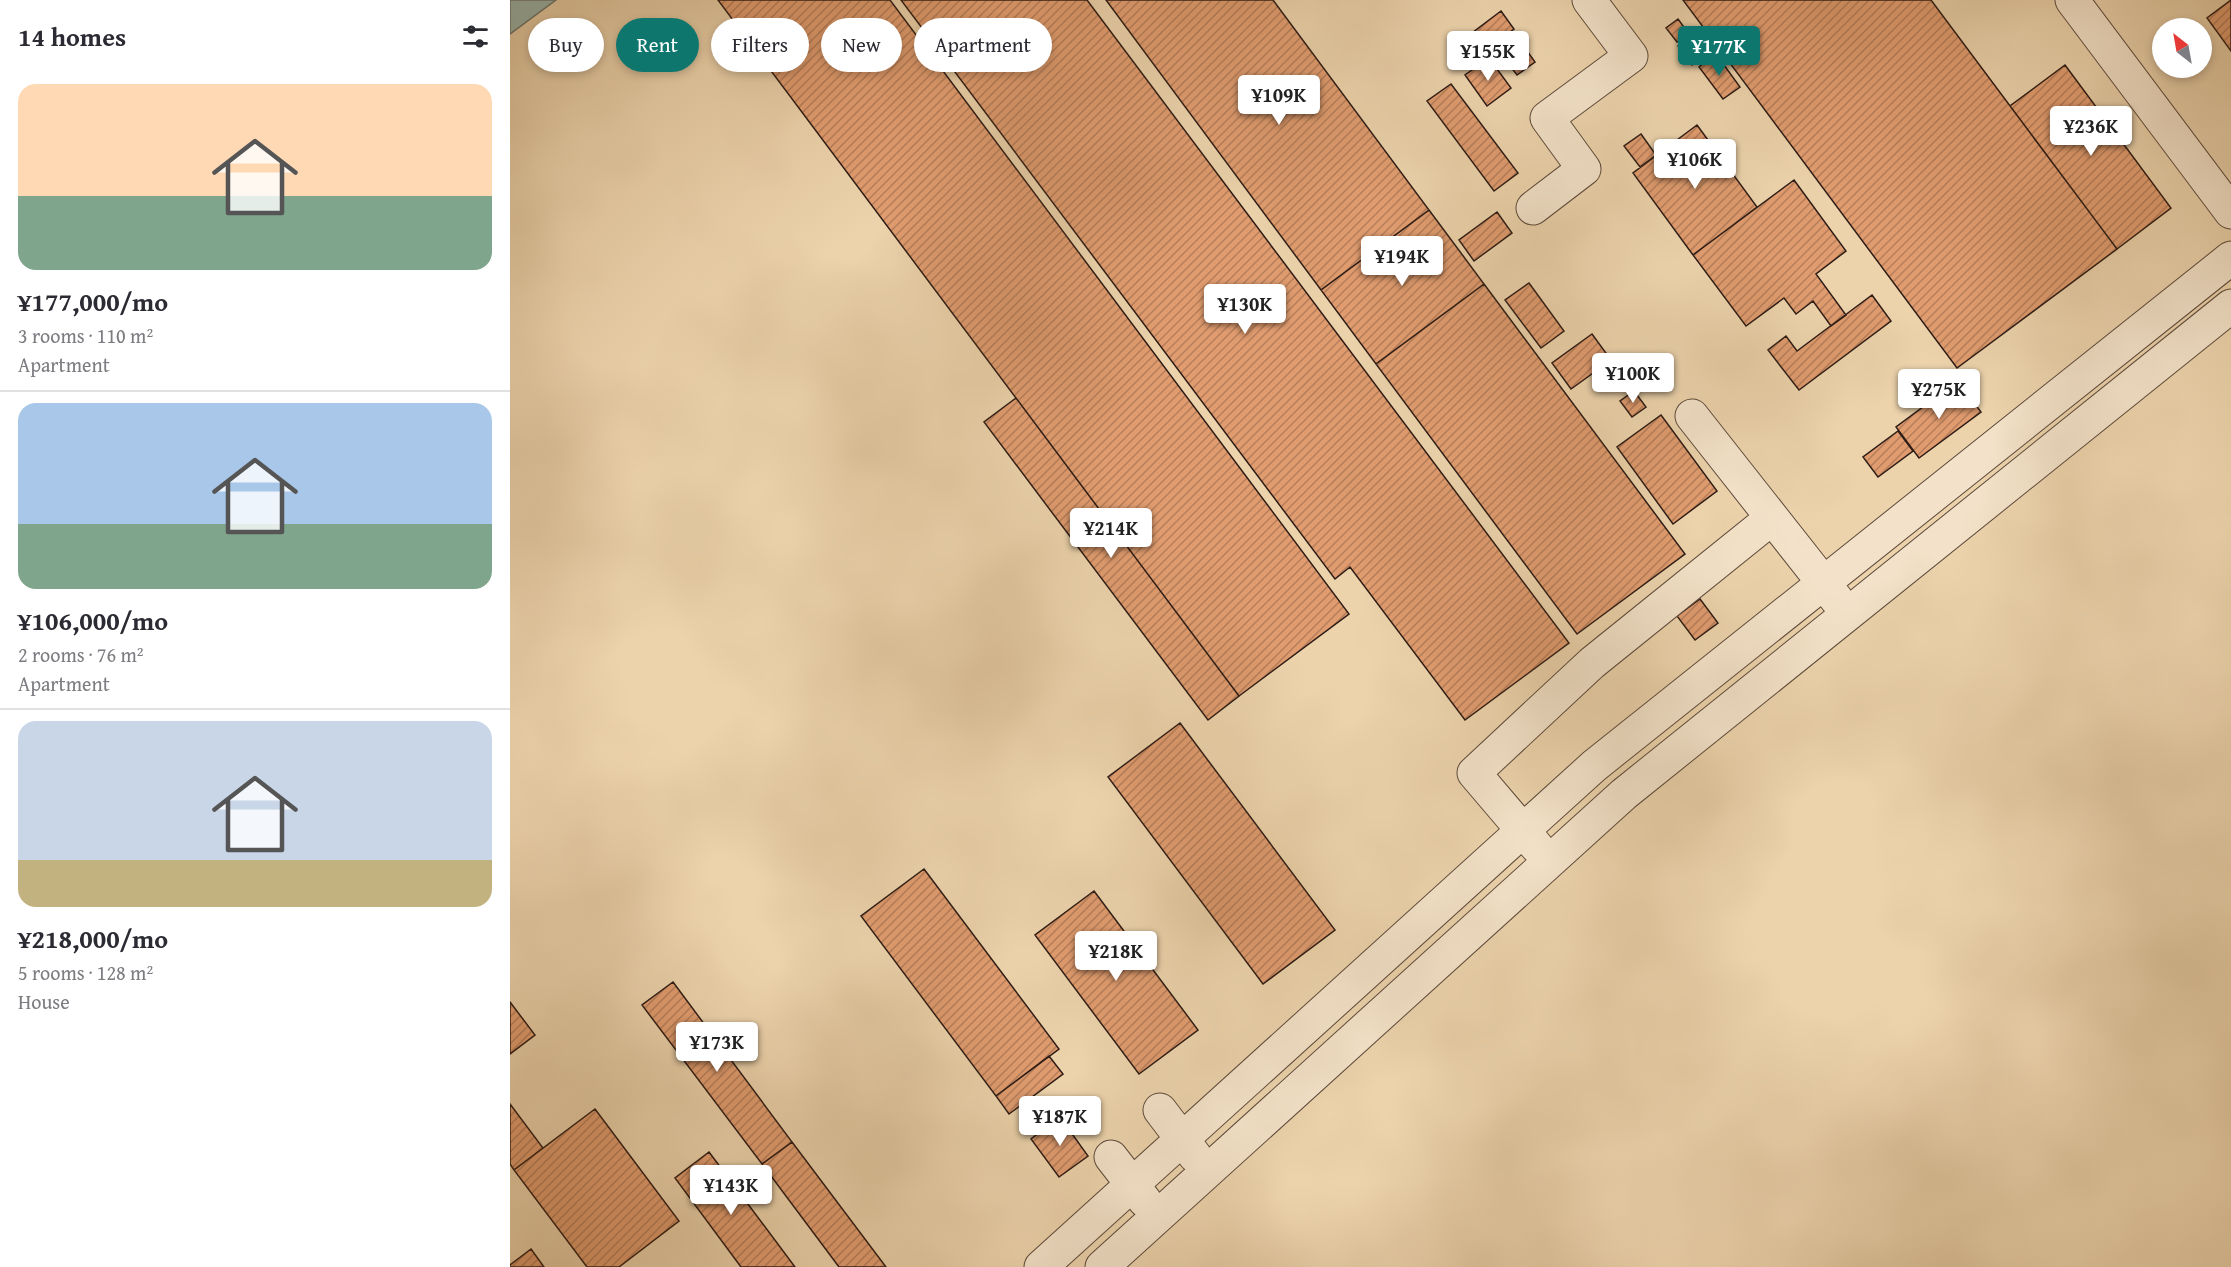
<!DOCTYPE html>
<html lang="en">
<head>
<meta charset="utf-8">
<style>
	body { margin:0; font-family:"Gentium Book Plus",serif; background:#f7f7f7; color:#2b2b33; height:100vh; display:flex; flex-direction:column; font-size:22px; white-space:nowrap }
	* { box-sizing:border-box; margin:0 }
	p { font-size:20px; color:#7c7c81 }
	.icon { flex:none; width:33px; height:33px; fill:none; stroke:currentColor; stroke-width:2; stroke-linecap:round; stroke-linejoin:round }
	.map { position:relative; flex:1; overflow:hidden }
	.sheet { display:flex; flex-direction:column; background:#fff; width:510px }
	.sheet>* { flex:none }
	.hud { position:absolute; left:18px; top:18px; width:570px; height:54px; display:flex; gap:12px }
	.needle { width:39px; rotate:329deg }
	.fabs { position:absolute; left:1642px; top:18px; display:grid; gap:12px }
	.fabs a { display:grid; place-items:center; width:60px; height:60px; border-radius:50%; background:#fff; box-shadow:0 3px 9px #0003; font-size:30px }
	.price { position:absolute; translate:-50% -51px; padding:0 14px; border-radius:6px; background:#fff; color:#222; font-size:20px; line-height:39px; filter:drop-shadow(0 2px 3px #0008) }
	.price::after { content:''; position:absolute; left:50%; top:36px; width:18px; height:14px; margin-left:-9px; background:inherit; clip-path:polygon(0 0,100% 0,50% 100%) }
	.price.selected { background:#0f766e; color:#fff }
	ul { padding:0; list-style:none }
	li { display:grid; align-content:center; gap:12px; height:318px; padding:0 18px }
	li+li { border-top:2px solid #e1e1e2 }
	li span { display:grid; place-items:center; height:186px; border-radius:18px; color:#555 }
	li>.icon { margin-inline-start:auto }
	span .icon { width:108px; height:108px; fill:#fffc; stroke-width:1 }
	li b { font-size:26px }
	h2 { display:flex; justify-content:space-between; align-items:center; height:72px; padding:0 18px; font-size:26px }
	.pill { padding:0 21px; border-radius:27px; background:#fff; box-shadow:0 3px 9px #0003; font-size:21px; line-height:54px }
	.pill.selected { background:#0f766e; color:#fff }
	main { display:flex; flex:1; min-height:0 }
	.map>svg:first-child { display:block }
	.water { fill:#99b7ae; stroke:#6e7971; stroke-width:1.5 }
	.building { fill:url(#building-hatch); stroke:#2d1c15; stroke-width:1.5 }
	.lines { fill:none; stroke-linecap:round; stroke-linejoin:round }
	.minor-casing { stroke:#5d4a3b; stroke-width:35 }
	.minor { stroke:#f3e2c9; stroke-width:33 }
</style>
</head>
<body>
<main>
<section class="sheet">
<h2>14 homes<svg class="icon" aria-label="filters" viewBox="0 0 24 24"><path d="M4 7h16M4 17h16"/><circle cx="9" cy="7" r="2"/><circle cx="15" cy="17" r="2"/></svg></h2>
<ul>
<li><span style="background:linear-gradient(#ffd9b3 60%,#7fa58c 0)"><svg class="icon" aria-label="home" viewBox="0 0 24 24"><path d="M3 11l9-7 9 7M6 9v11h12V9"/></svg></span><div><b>¥177,000/mo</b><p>3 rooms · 110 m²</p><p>Apartment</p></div></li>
<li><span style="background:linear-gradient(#a9c7e8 65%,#7fa58c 0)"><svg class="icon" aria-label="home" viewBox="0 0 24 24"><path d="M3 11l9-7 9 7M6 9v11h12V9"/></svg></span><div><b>¥106,000/mo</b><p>2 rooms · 76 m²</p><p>Apartment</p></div></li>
<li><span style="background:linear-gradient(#c9d6e8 75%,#c2b280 0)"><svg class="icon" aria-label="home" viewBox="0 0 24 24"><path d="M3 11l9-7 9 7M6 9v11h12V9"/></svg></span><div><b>¥218,000/mo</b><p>5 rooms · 128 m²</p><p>House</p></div></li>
</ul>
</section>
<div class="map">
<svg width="1721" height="1267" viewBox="0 0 1721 1267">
	<defs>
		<pattern id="building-hatch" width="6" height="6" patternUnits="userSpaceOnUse" patternTransform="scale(1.5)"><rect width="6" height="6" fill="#e09c6f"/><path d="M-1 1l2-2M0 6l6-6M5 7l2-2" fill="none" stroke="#b67e5a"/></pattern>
	</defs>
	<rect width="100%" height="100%" fill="#ecd3ac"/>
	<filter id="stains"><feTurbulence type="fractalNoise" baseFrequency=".00333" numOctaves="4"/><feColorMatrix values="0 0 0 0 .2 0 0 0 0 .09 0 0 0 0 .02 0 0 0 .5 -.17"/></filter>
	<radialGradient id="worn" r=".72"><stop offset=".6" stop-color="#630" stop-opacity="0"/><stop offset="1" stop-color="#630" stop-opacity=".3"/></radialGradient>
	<path class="water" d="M0,0H46L0,34Z"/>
	<path class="building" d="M208,0H380L839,614L729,696Z
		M391,0H577L1059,643L955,720L840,567L825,579Z
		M596,0H763L919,210L811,290Z
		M1173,0H1421L1607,249L1447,368Z
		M1721,0V51L1697,18Z
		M991,11L1004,29L975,51L962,33Z
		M1168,19L1179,34L1167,42L1156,28Z
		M1185,34L1199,53L1182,65L1168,46Z
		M1012,44L1025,62L1007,75L994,58Z
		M1206,54L1230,87L1213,99L1189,67Z
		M979,58L1001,88L977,106L955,75Z
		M1555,65L1661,208L1607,249L1500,106Z
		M941,84L1008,173L984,191L917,101Z
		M1187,125L1247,207L1183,255L1123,173Z
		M1131,134L1146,155L1130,167L1114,146Z
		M1284,180L1336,251L1306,274L1336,315L1321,326L1303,301L1286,314L1274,298L1236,326L1183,255Z
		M919,210L974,284L866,364L811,290Z
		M987,212L1002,233L964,261L949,240Z
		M1019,283L1054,331L1031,348L995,300Z
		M974,284L1175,554L1067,634L866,364Z
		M1362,295L1381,321L1289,390L1258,350L1276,336L1287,351Z
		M1082,334L1101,360L1061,389L1042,363Z
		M1448,381L1471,412L1409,458L1386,427Z
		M1124,391L1136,407L1122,417L1110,401Z
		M506,398L729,696L698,720L474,422Z
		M1151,415L1207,491L1163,524L1107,447Z
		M1388,431L1403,451L1368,477L1353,457Z
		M1190,599L1208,623L1185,640L1167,616Z
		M670,723L825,930L753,984L598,777Z
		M414,869L549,1049L486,1096L351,916Z
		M584,891L688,1030L629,1074L525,935Z
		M163,982L282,1142L252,1164L132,1005Z
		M0,1002L25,1035L0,1054Z
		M539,1056L553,1074L499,1114L486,1096Z
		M0,1104L33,1148L4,1170L0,1164Z
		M85,1109L169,1221L109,1267H77L4,1170Z
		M550,1117L578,1156L549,1177L521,1139Z
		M282,1142L376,1267H329L252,1164Z
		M199,1152L285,1267H231L165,1178Z
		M21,1249L34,1267H0V1265Z"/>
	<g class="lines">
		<g class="minor-casing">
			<path id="minor" d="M1562,0L1721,212
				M1023,208L1074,169L1037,118L1121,56L1079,0
				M1182,416L1327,600
				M1027,847L964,773L1082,663L1262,518
				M650,1110L685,1156
				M601,1157L635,1201
				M531,1267L1084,766L1721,258
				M592,1267L1114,794L1721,306"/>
		</g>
		<use href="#minor" class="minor"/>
	</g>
	<rect width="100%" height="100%" filter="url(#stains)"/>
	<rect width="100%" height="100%" fill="url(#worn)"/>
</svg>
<div class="fabs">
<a><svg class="needle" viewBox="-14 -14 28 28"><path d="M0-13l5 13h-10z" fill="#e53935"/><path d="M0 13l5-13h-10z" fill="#7c7c81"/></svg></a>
</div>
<b class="price selected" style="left:1209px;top:77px">¥177K</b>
<b class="price" style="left:978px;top:82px">¥155K</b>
<b class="price" style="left:769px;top:126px">¥109K</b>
<b class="price" style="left:1581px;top:157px">¥236K</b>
<b class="price" style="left:1185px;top:190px">¥106K</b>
<b class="price" style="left:892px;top:287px">¥194K</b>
<b class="price" style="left:735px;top:335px">¥130K</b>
<b class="price" style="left:1123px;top:404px">¥100K</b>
<b class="price" style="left:1429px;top:420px">¥275K</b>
<b class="price" style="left:601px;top:559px">¥214K</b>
<b class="price" style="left:606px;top:982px">¥218K</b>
<b class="price" style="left:207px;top:1073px">¥173K</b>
<b class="price" style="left:550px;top:1147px">¥187K</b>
<b class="price" style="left:221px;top:1216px">¥143K</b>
<div class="hud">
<a class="pill">Buy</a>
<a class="pill selected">Rent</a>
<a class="pill">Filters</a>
<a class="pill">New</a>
<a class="pill">Apartment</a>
</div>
</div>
</main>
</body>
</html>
